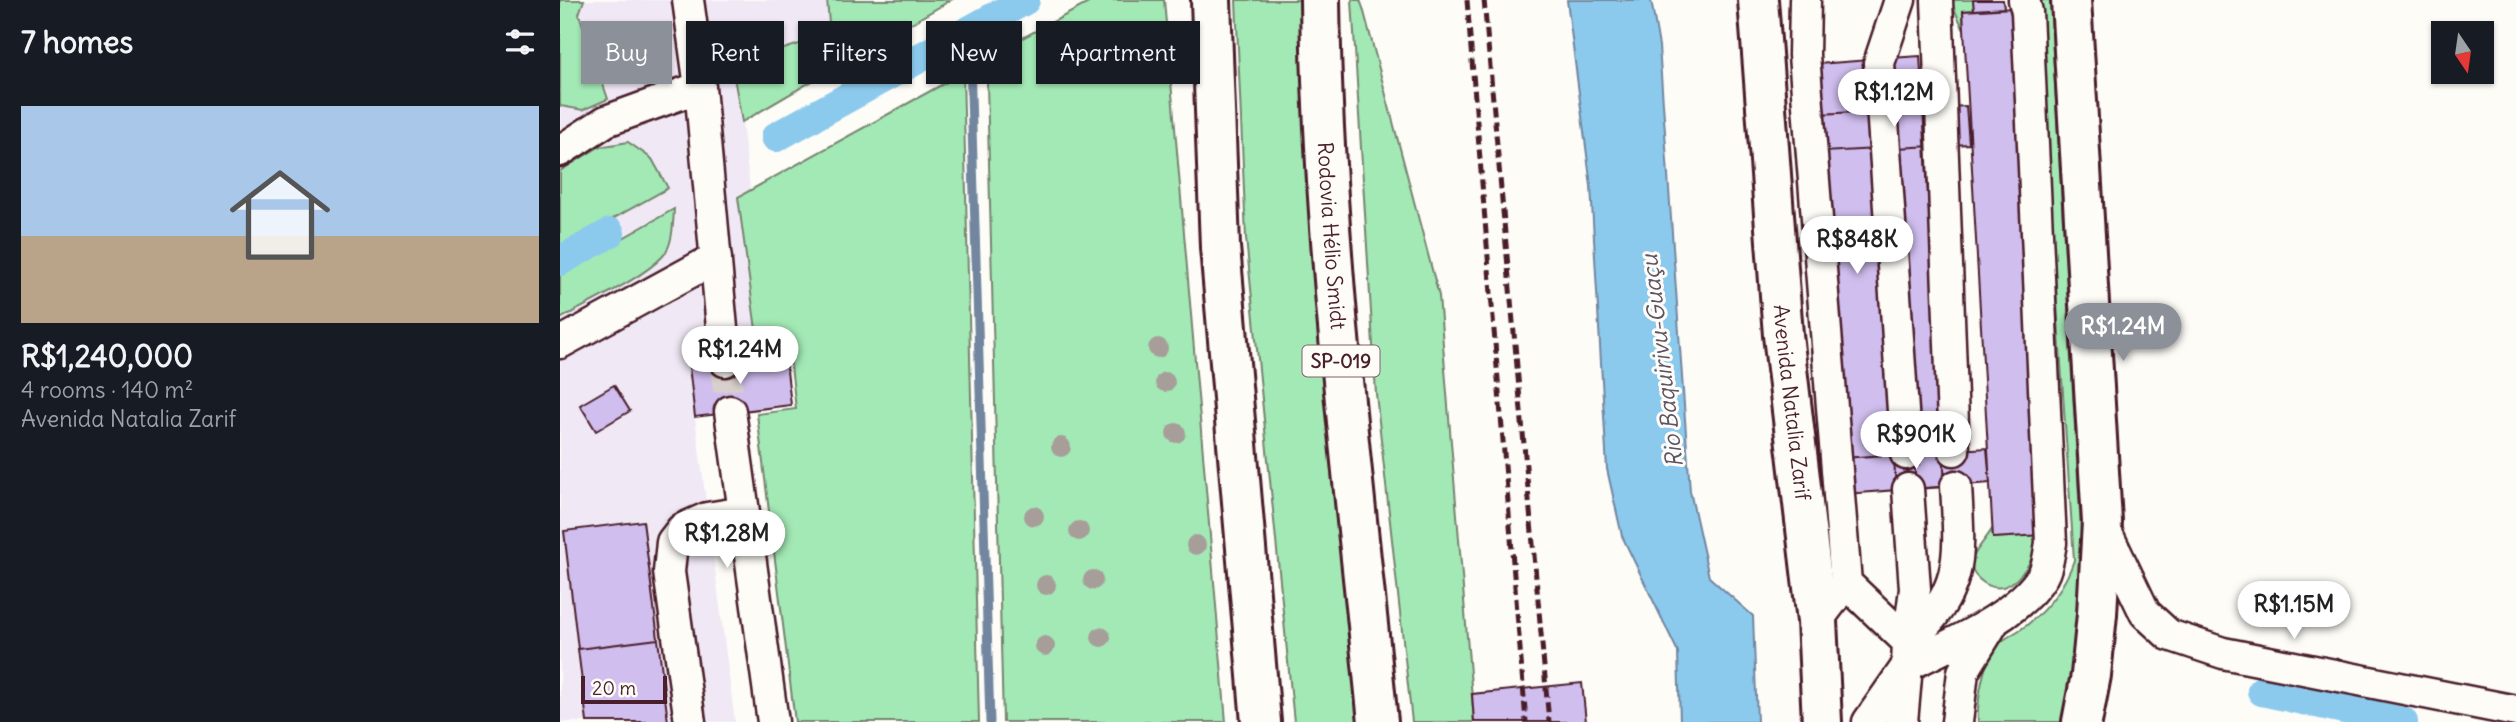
<!DOCTYPE html>
<html lang="en">
<head>
<meta charset="utf-8">
<style>
	body { margin:0; font-family:Delius,sans-serif; background:#242831; color:#f1f3f6; height:100vh; display:flex; flex-direction:column; font-size:26px; white-space:nowrap }
	* { box-sizing:border-box; margin:0 }
	p { font-size:23px; color:#9ea1a6 }
	.icon { flex:none; width:38px; height:38px; fill:none; stroke:currentColor; stroke-width:2; stroke-linecap:round; stroke-linejoin:round }
	.map { position:relative; flex:1; overflow:hidden }
	.drawer { display:flex; flex-direction:column; background:#171b24; width:560px }
	.drawer>* { flex:none }
	.banner { position:absolute; left:21px; top:21px; width:665px; height:63px; display:flex; gap:14px }
	.needle { width:46px; rotate:167deg }
	.fabs { position:absolute; left:1871px; top:21px; display:grid; gap:14px }
	.fabs a { display:grid; place-items:center; width:63px; height:63px; border-radius:0px; background:#171b24; box-shadow:0 2px 5px #0004; font-size:35px }
	.scale { position:absolute; left:21px; bottom:18px; width:86px; box-sizing:border-box; padding-left:7px; border:4px solid #4a1f2b; border-top:0; font-size:19px; line-height:24px; white-space:nowrap; color:#4a1f2b; -webkit-text-stroke:5px #fdfcf7; paint-order:stroke }
	.price { position:absolute; translate:-50% -60px; padding:0 16px; border-radius:24px; background:#fff; color:#222; font-size:23px; line-height:46px; filter:drop-shadow(0 2px 4px #0008) }
	.price::after { content:''; position:absolute; left:50%; top:42px; width:21px; height:16px; margin-left:-10px; background:inherit; clip-path:polygon(0 0,100% 0,50% 100%) }
	.price.selected { background:#8c9099; color:#fff }
	ul { padding:0; list-style:none }
	li { display:grid; align-content:center; gap:14px; height:371px; padding:0 21px }
	li span { display:grid; place-items:center; height:217px; border-radius:0px; color:#555 }
	li>.icon { margin-inline-start:auto }
	span .icon { width:126px; height:126px; fill:#fffc; stroke-width:1 }
	li b { font-size:30px }
	h2 { display:flex; justify-content:space-between; align-items:center; height:84px; padding:0 21px; font-size:30px }
	.chip { padding:0 24px; border-radius:0px; background:#171b24; box-shadow:0 2px 5px #0004; font-size:24px; line-height:63px }
	.chip.selected { background:#8c9099; color:#fff }
	main { display:flex; flex:1; min-height:0 }
	.map>svg:first-child { display:block }
	.built { fill:#f0e9f5 }
	.green { fill:#a3e9b5; stroke:#768470; stroke-width:2 }
	.water { fill:#8ccaed; stroke:#72869f; stroke-width:2 }
	.lines { fill:none; stroke-linecap:round; stroke-linejoin:round }
	.stream { stroke:#72869f; stroke-width:9 }
	.canal { stroke:#8ccaed; stroke-width:30 }
	.building { fill:#d0beef; stroke:#4a1f2b; stroke-width:2 }
	.minor-tunnel { stroke:#d9d0ce; stroke-width:30; stroke-dasharray:30 15; stroke-linecap:butt }
	.minor-casing { stroke:#4a1f2b; stroke-width:35 }
	.major-casing { stroke:#4a1f2b; stroke-width:44 }
	.minor { stroke:#fdfcf7; stroke-width:30 }
	.major { stroke:#fdfcf7; stroke-width:38 }
	.rail { stroke:#4a1f2b; stroke-width:5; stroke-dasharray:10 5; stroke-linecap:butt }
	.tree { fill:#a79e9a }
	.labels { text-anchor:middle; stroke-width:6; stroke-linejoin:round; paint-order:stroke }
	.shield { fill:#fdfcf7; stroke:#806168; stroke-width:2 }
	.shield-label { font-size:19px; font-weight:bold; fill:#4a1f2b }
	.street-label { font-size:21px; fill:#4a1f2b; stroke:#fdfcf7 }
	.water-label { font-size:23px; font-style:italic; fill:#5e5265; stroke:#fdfcf7 }
</style>
</head>
<body>
<main>
<section class="drawer">
<h2>7 homes<svg class="icon" aria-label="filters" viewBox="0 0 24 24"><path d="M4 7h16M4 17h16"/><circle cx="9" cy="7" r="2"/><circle cx="15" cy="17" r="2"/></svg></h2>
<ul>
<li><span style="background:linear-gradient(#a9c7e8 60%,#b9a48a 0)"><svg class="icon" aria-label="home" viewBox="0 0 24 24"><path d="M3 11l9-7 9 7M6 9v11h12V9"/></svg></span><div><b>R$1,240,000</b><p>4 rooms · 140 m²</p><p>Avenida Natalia Zarif</p></div></li>
</ul>
</section>
<div class="map">
<svg width="1956" height="722" viewBox="0 0 1956 722">
	<rect width="100%" height="100%" fill="#fdfcf7"/>
	<filter id="ink" filterUnits="userSpaceOnUse"><feTurbulence type="fractalNoise" baseFrequency=".0143" numOctaves="2"/><feDisplacementMap in="SourceGraphic" scale="14" xChannelSelector="R" yChannelSelector="G"/><feConvolveMatrix kernelMatrix="1 2 1 2 8 2 1 2 1" color-interpolation-filters="sRGB"/></filter>
	<g filter="url(#ink)">
		<path class="built" d="M0,0H267L270,34L172,67L182,122L210,355L225,354L231,405L135,417L175,722H0Z"/>
		<path class="green" d="M0,0H24L19,14L48,99L23,110L0,106Z
			M267,0H391L182,122L172,66L270,34Z
			M534,0H604L666,722H443L427,83L449,45Z
			M676,0H739L752,227L802,722H734L686,238Z
			M792,0H800L803,8L879,296L914,722H852L816,394Z
			M1390,0H1413L1414,10L1403,11V28Z
			M1477,0H1490L1525,599L1503,722H1418C1417,702 1423,658 1439,644C1447,636 1458,632 1467,625C1489,607 1505,587 1514,560Z
			M403,73L419,722H235L197,414L236,409L229,349L199,352L178,197Z
			M68,142L92,159L108,188L0,248V171L39,147Z
			M114,209C113,224 113,245 103,256C82,279 28,303 0,319V274Z
			M1432,529L1433,538L1483,535C1475,555 1454,602 1424,583C1418,579 1412,574 1412,566C1411,553 1426,540 1432,529Z"/>
		<path class="water" d="M1007,0H1091L1099,46L1130,491L1149,577L1193,616L1197,722H1120L1118,652L1062,536L1047,469L1031,186Z"/>
		<g class="lines">
			<path class="stream" d="M417,25L410,61L430,722"/>
			<path class="canal" d="M216,137L465,0
				M0,261L50,233
				M1702,691L1843,722"/>
		</g>
		<path class="building" d="M1413,0H1443L1444,8L1414,10Z
			M1453,8L1483,535L1433,538L1403,11Z
			M1360,56L1385,487L1356,489L1331,58Z
			M1309,60L1336,490L1286,494L1258,64Z
			M1406,106L1409,144L1263,152L1260,114Z
			M225,354L231,405L135,417L129,366Z
			M54,385L70,411L36,431L20,405Z
			M1427,448L1430,483L1286,494L1283,458Z
			M83,521L98,639L18,649L4,531Z
			M98,639L108,722H27L18,649Z
			M1022,683L1026,722H914L912,694Z"/>
		<g class="lines">
			<path class="minor-tunnel" d="M165,361L170,411"/>
			<g class="minor-casing">
				<path id="minor" d="M128,0L140,87L165,361
					M1245,0L1244,55L1286,583L1257,621
					M1340,0L1319,63L1346,454
					M1377,0L1394,450
					M0,151L46,121L140,87
					M0,343L156,258
					M170,411L213,722
					M1348,489L1355,589L1348,642
					M1543,525L1585,613L1609,635L1663,653L1956,711
					M1286,583L1348,642
					M130,722L109,572L112,542L122,529L147,518L184,512
					M1308,722L1347,666L1348,642C1405,590 1400,558 1396,486
					M1342,722L1347,666C1390,644 1458,617 1483,575C1488,566 1489,553 1491,543L1467,12L1464,0
					M1397,722L1403,672L1433,623"/>
			</g>
			<g class="major-casing">
				<g id="major">
					<path d="M651,0L660,247L701,722"/>
					<path id="s1" d="M760,0C763,242 794,482 818,722"/>
					<path id="s2" d="M1198,0L1223,335L1257,621L1262,722"/>
					<path d="M1511,0L1542,522L1537,614L1531,675L1522,722"/>
				</g>
			</g>
			<use href="#minor" class="minor"/>
			<use href="#major" class="major"/>
			<path class="rail" d="M907,0L966,722
				M924,0L989,722"/>
		</g>
		<g class="tree">
			<circle cx="598" cy="348" r="10"/>
			<circle cx="605" cy="382" r="10"/>
			<circle cx="616" cy="433" r="10"/>
			<circle cx="501" cy="447" r="10"/>
			<circle cx="474" cy="516" r="10"/>
			<circle cx="519" cy="531" r="10"/>
			<circle cx="636" cy="545" r="10"/>
			<circle cx="533" cy="580" r="10"/>
			<circle cx="486" cy="585" r="10"/>
			<circle cx="541" cy="637" r="10"/>
			<circle cx="485" cy="646" r="10"/>
		</g>
	</g>
	<g class="labels">
		<rect class="shield" x="742.5" y="345.5" width="77" height="31" rx="5"/>
		<g class="shield-label">
			<text x="781" y="368">SP-019</text>
		</g>
		<g class="street-label">
			<text dy="7" stroke="none"><textPath href="#s1" startOffset="236">Rodovia Hélio Smidt</textPath></text>
			<text dy="7" stroke="none"><textPath href="#s2" startOffset="404">Avenida Natalia Zarif</textPath></text>
		</g>
		<g class="water-label">
			<text transform="translate(1102 361) rotate(-97)" y="8">Rio Baquirivu-Guaçu</text>
		</g>
	</g>
</svg>
<div class="fabs">
<a><svg class="needle" viewBox="-14 -14 28 28"><path d="M0-13l5 13h-10z" fill="#e53935"/><path d="M0 13l5-13h-10z" fill="#9ea1a6"/></svg></a>
</div>
<div class="scale">20 m</div>
<b class="price" style="left:1334px;top:129px">R$1.12M</b>
<b class="price" style="left:1297px;top:276px">R$848K</b>
<b class="price selected" style="left:1563px;top:363px">R$1.24M</b>
<b class="price" style="left:180px;top:386px">R$1.24M</b>
<b class="price" style="left:1356px;top:471px">R$901K</b>
<b class="price" style="left:167px;top:570px">R$1.28M</b>
<b class="price" style="left:1734px;top:641px">R$1.15M</b>
<div class="banner">
<a class="chip selected">Buy</a>
<a class="chip">Rent</a>
<a class="chip">Filters</a>
<a class="chip">New</a>
<a class="chip">Apartment</a>
</div>
</div>
</main>
</body>
</html>
